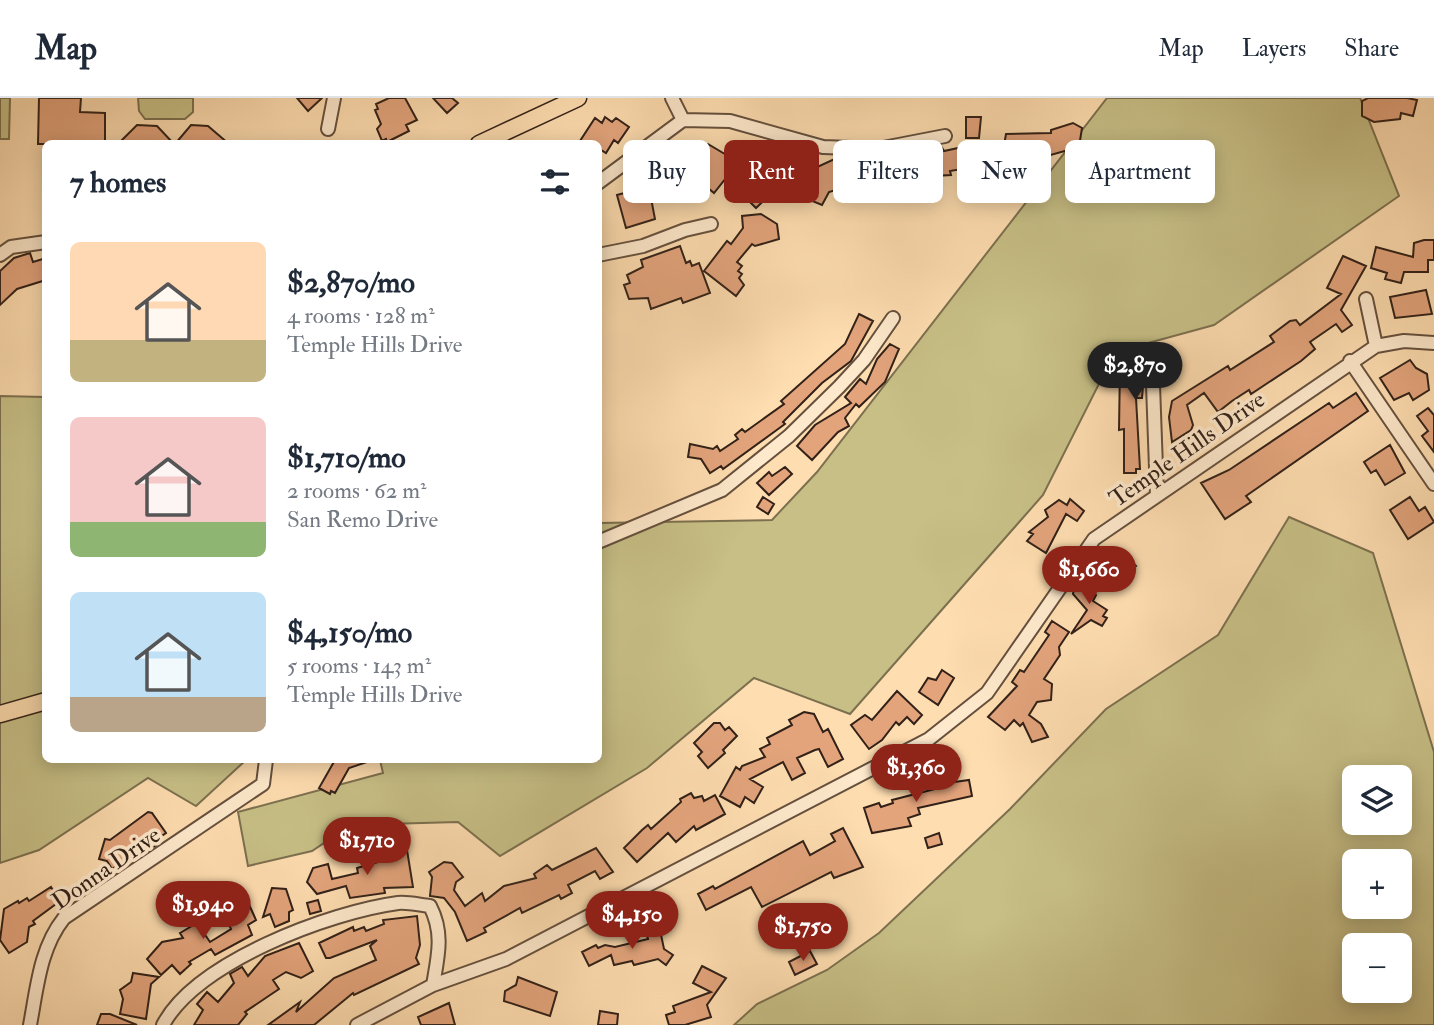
<!DOCTYPE html>
<html lang="en">
<head>
<meta charset="utf-8">
<style>
	body { margin:0; font-family:"IM FELL Double Pica",serif; background:#f2f2f3; color:#1f2937; height:100vh; display:flex; flex-direction:column; font-size:26px; white-space:nowrap }
	* { box-sizing:border-box; margin:0 }
	p { font-size:23px; color:#747a83 }
	.icon { flex:none; width:38px; height:38px; fill:none; stroke:currentColor; stroke-width:2; stroke-linecap:round; stroke-linejoin:round }
	.map { position:relative; flex:1; overflow:hidden }
	.drawer { position:absolute; left:42px; top:42px; width:560px; height:623px; display:flex; flex-direction:column; background:#fff; border-radius:10px; box-shadow:0 4px 18px #0003 }
	.drawer>* { flex:none }
	.top-card { position:absolute; left:623px; top:42px; width:665px; height:63px; display:flex; gap:14px }
	.controls { position:absolute; left:1342px; top:667px; display:grid; gap:14px }
	.controls a { display:grid; place-items:center; width:70px; height:70px; border-radius:10px; background:#fff; box-shadow:0 4px 18px #0003; font-size:35px }
	.price { position:absolute; translate:-50% -60px; padding:0 16px; border-radius:24px; background:#8f2418; color:#fff; font-size:23px; line-height:46px; filter:drop-shadow(0 2px 4px #0008) }
	.price::after { content:''; position:absolute; left:50%; top:42px; width:21px; height:16px; margin-left:-10px; background:inherit; clip-path:polygon(0 0,100% 0,50% 100%) }
	.price.active { background:#222; color:#fff }
	ul { padding:0; list-style:none }
	li { display:flex; align-items:center; gap:21px; height:175px; padding:0 28px }
	li span { display:grid; place-items:center; flex:none; width:196px; height:140px; border-radius:10px; color:#555 }
	li>.icon { margin-inline-start:auto }
	span .icon { width:84px; height:84px; fill:#fffc; stroke-width:1 }
	li b { font-size:30px }
	h2 { display:flex; justify-content:space-between; align-items:center; height:84px; padding:0 28px; font-size:30px }
	.pill { padding:0 24px; border-radius:10px; background:#fff; box-shadow:0 4px 18px #0003; font-size:24px; line-height:63px }
	.pill.active { background:#8f2418; color:#fff }
	header { display:flex; align-items:center; gap:42px; box-sizing:border-box; height:98px; padding:0 35px; background:#fff; border-bottom:2px solid #e0e1e3 }
	header strong { font-size:33px }
	nav { display:flex; gap:38px; margin-inline-start:auto; font-size:24px }
	.map>svg:first-child { display:block }
	.green { fill:#c7bf86; stroke:#7c704f; stroke-width:2; fill-rule:evenodd }
	.building { fill:#e3a47c; stroke:#322118; stroke-width:2 }
	.lines { fill:none; stroke-linecap:round; stroke-linejoin:round }
	.minor-casing { stroke:#65503e; stroke-width:16 }
	.major-casing { stroke:#322118; stroke-width:19 }
	.minor { stroke:#fee9cc; stroke-width:12 }
	.major { stroke:#feddb0; stroke-width:16 }
	.labels { text-anchor:middle; stroke-width:7; stroke-linejoin:round; paint-order:stroke }
	.street-label { font-size:24px; fill:#322118; stroke:#fee9cc }
</style>
</head>
<body>
<header>
<strong>Map</strong>
<nav><a>Map</a><a>Layers</a><a>Share</a></nav>
</header>
<div class="map">
<svg width="1434" height="927" viewBox="0 0 1434 927">
	<rect width="100%" height="100%" fill="#feddb0"/>
	<filter id="stains"><feTurbulence type="fractalNoise" baseFrequency=".00286" numOctaves="4"/><feColorMatrix values="0 0 0 0 .2 0 0 0 0 .09 0 0 0 0 .02 0 0 0 .5 -.17"/></filter>
	<radialGradient id="worn" r=".72"><stop offset=".6" stop-color="#630" stop-opacity="0"/><stop offset="1" stop-color="#630" stop-opacity=".3"/></radialGradient>
	<path class="green" d="M0,0H10L9,41H0Z
		M138,0H193V14L185,21H145L139,13Z
		M1107,0H1360L1399,98L1214,227L1115,254L1043,397L850,616L754,580L647,670L500,758L458,724L351,727L312,753L248,768L238,714L383,675L380,662H598L599,425L772,422L817,374Z
		M0,298L45,299L46,662H246L196,708L148,680L39,752L0,765Z
		M1289,419L1373,455L1434,654V927H734L757,906L827,872L879,835L1010,711L1106,611L1218,537ZM1354,679H1400V724H1354ZM1354,763H1400V808H1354ZM1354,847H1400V892H1354Z"/>
	<path class="building" d="M39,0H81L80,14L105,15V46H38Z
		M297,0H322L308,13Z
		M389,0H405L417,22L406,27L409,33L387,44L386,41L382,43L377,31L381,26L375,12L378,11L376,6Z
		M433,0H452L458,5L447,15Z
		M1368,0H1407L1417,2L1413,18L1401,15L1400,21L1374,24L1362,18V3Z
		M605,19L612,24L616,20L629,29L618,45L614,42L606,55L598,50V46H578L595,20L602,25Z
		M966,19H981L979,40H966Z
		M1073,25L1082,30L1079,49L1033,62L1003,53L1006,36L1051,35V32Z
		M137,27L157,28L174,46H118Z
		M191,27L208,28L229,46H175Z
		M708,46L745,68L763,50L788,70L771,86L776,91L756,110L726,80L714,95L708,90L706,77L692,68Z
		M941,48L944,53L958,50L962,71L950,73L951,77L915,79L907,83L896,75L875,80L877,90L868,94L854,87L850,94L842,90L829,94L822,107L793,95L800,81L807,84L815,70L841,58L845,64L867,60L870,64Z
		M677,55L685,66L686,79L663,100L650,95L655,121L626,130L617,97L628,94L624,84L630,79L652,80L655,56L664,66Z
		M761,116L777,126L779,141L755,148L752,146L737,164L742,168L738,173L742,176L739,180L744,187L736,198L704,173L727,143L731,146L743,130L742,118Z
		M1424,142H1434V162H1428V174H1404L1401,185L1385,181L1387,175L1371,170L1376,149L1413,159L1414,145Z
		M680,148L686,165L690,163L692,168L699,165L710,195L683,205L681,200L651,211L648,200L629,201L624,187L630,185L627,177L643,169L641,162Z
		M30,155L33,164L46,160V182L17,191L0,207V173L14,160Z
		M1343,158L1366,168L1341,212L1352,227L1342,234L1336,226L1310,244L1315,251L1301,263L1251,296L1249,292L1232,303L1218,314L1204,295L1187,307L1193,327L1191,332L1172,344L1169,319L1172,303L1228,268L1230,272L1274,244L1270,238L1290,223L1296,222L1300,227L1341,196L1327,190Z
		M1426,192L1432,216L1395,220L1390,199Z
		M859,216L873,223L851,263L822,285L783,324L785,326L723,371L721,368L710,375L701,361L688,359L690,346L713,351L717,348L720,353L738,341L735,337L742,331L745,334L784,306L781,303L845,246Z
		M890,246L899,251L885,284L859,309L856,306L845,320L849,328L838,334L812,362L797,348L815,327L851,305L845,299L860,281L866,286L877,261Z
		M1162,253L1165,274L1144,276L1142,300H1136L1140,371H1136V375H1124V331L1119,332L1120,267H1133V259H1137V254Z
		M1410,262L1416,270L1427,276L1429,292L1413,302L1409,295L1394,302L1380,280Z
		M1356,295L1368,313L1246,398L1251,404L1225,421L1201,385L1229,372L1329,305L1333,310Z
		M1428,310L1434,317V354L1422,338L1428,333L1417,318Z
		M1390,347L1405,375L1385,387L1376,372L1371,375L1364,364Z
		M785,369L792,376L769,397L757,385L769,374L772,378Z
		M763,399L774,406L768,416L757,409Z
		M1410,399L1419,413L1425,409L1434,424L1408,441L1390,412Z
		M1070,401L1084,413L1077,423L1066,416L1046,455L1027,443L1033,436L1029,434L1048,419L1045,412L1059,402L1067,407Z
		M1126,458L1136,468L1128,476L1118,467Z
		M1085,481L1096,497L1093,503L1107,512L1103,518L1107,520L1102,528L1091,522L1071,536L1087,512L1073,496L1074,491Z
		M1052,523L1069,534L1059,549L1060,557L1044,581L1052,586L1051,602L1037,604L1029,617L1041,626L1048,639L1032,644L1023,625L1020,628L1014,622L1005,632L988,619L1017,588L1012,584L1020,572L1024,574L1049,537L1045,534Z
		M942,572L954,580L938,607L919,594L928,580L936,582Z
		M897,593L922,617L914,626L907,619L899,627L896,624L882,642L869,651L851,627L865,617L872,622Z
		M804,614L814,616L823,634L828,631L843,661L828,669L819,651L815,652L797,660L805,675L792,682L783,664L750,681L763,689L754,705L745,699L740,709L720,698L736,669L740,672L742,668L765,659L760,651L770,646L767,640L792,627L789,622Z
		M714,625H720L725,632L729,629L737,638L723,652L725,655L708,670L698,658L702,654L694,645Z
		M335,662L370,663L349,670L335,695L331,693L330,696L319,690Z
		M950,674L955,684L969,682L972,698L918,710L920,716L908,720L911,728L872,735L864,710L879,705L881,709L893,705L892,702L935,691L933,679Z
		M691,695L694,700L702,698L704,703L715,697L725,716L696,732L694,728L676,744L668,735L637,764L624,750L642,732L648,727L651,731L681,704L680,701Z
		M148,714L152,715L166,735L159,740L161,744L144,755L142,752L112,771L107,763L99,761L105,741L110,742Z
		M843,730L863,769L834,780L831,774L762,809L751,789L706,812L698,796L713,788L715,791L803,743L810,757L835,743L831,736Z
		M939,735L942,746L928,750L925,740Z
		M596,750L613,774L600,781L595,773L568,787L572,795L561,801L559,797L522,815L520,810L484,830L486,834L467,843L455,814L444,800L430,798L432,779L429,774L444,764L452,765L463,779L456,784L454,792L465,808L482,795L485,803L504,788L536,780L534,776L547,767L552,772Z
		M407,752L413,789L384,790L385,795L350,800L346,788L317,796L307,784L313,770L328,766L332,781L358,775L357,770L385,762L386,756Z
		M51,789L60,803L33,823L35,826L29,829L27,844L9,855L0,842L4,811L18,803L19,805L27,800L29,803Z
		M272,790L286,791L293,812L289,814V823L275,829L270,816L263,819Z
		M247,802L256,822L248,827L252,837L215,857L211,851L189,864L191,866L180,876L172,867L161,877L147,861L162,844L183,840L180,835L197,825L210,844L231,831L223,813Z
		M318,802L321,813L310,816L307,805Z
		M417,818L420,847L416,860L419,866L354,897L353,895L314,927H268L300,904L296,914L334,880L376,862L370,848L377,842L330,860H326L319,845L353,829L354,833L364,829L366,833L384,826L383,822Z
		M659,827L664,851L673,857L666,867L658,861L634,867L632,863L614,867L611,857L589,868L582,854L596,847L598,850L605,847L615,849L648,841L645,830Z
		M299,845L313,873L301,880L286,874L273,882L279,891L245,914L247,916L238,927H194L203,912L197,906L207,894L218,904L234,885L230,876L242,869L248,878L265,858Z
		M810,853L817,866L795,877L789,864Z
		M702,868L726,880L707,907L711,919L685,927H669L666,917L675,914L673,908L711,894L693,885Z
		M133,875L159,879L151,886L146,921L120,916L123,901L120,892L131,884Z
		M518,879L557,894L550,918L504,903L505,893L516,887Z
		M449,905L455,927H421L418,919Z
		M600,913L618,916L617,927H598Z
		M101,916H110L137,927H97Z"/>
	<g class="lines">
		<g class="minor-casing">
			<path id="minor" d="M672,0L683,22
				M328,31L334,0
				M598,85L683,22L730,23L823,49L878,51L945,38
				M0,157L11,149L46,144
				M598,157L643,148L685,132L711,126
				M1366,201L1376,248
				M1350,263L1434,386
				M1153,287L1157,398
				M598,444L722,392L789,338L839,289L864,262L893,220
				M30,927C37,890 40,850 64,820L263,686L266,662
				M163,927C196,864 330,814 398,805C408,804 420,807 430,808C444,835 438,858 433,887
				M357,927L433,887L506,861L929,641L987,595L1094,441L1376,248L1404,243L1434,245"/>
		</g>
		<g class="major-casing">
			<path id="major" d="M479,46L578,0
				M0,616L46,603"/>
		</g>
		<use href="#minor" class="minor"/>
		<use href="#major" class="major"/>
	</g>
	<g class="labels">
		<g class="street-label">
			<text transform="translate(1187 351) rotate(-35)" y="8">Temple Hills Drive</text>
			<text transform="translate(106 770) rotate(-35)" y="8">Donna Drive</text>
		</g>
	</g>
	<rect width="100%" height="100%" filter="url(#stains)"/>
	<rect width="100%" height="100%" fill="url(#worn)"/>
</svg>
<div class="controls">
<a><svg class="icon" aria-label="layers" viewBox="0 0 24 24"><path d="M12 4l9 5-9 5-9-5zM3 14l9 5 9-5"/></svg></a>
<a>+</a>
<a>−</a>
</div>
<b class="price active" style="left:1135px;top:304px">$2,870</b>
<b class="price" style="left:1089px;top:508px">$1,660</b>
<b class="price" style="left:916px;top:706px">$1,360</b>
<b class="price" style="left:367px;top:779px">$1,710</b>
<b class="price" style="left:203px;top:843px">$1,940</b>
<b class="price" style="left:632px;top:853px">$4,150</b>
<b class="price" style="left:803px;top:865px">$1,750</b>
<div class="top-card">
<a class="pill">Buy</a>
<a class="pill active">Rent</a>
<a class="pill">Filters</a>
<a class="pill">New</a>
<a class="pill">Apartment</a>
</div>
<section class="drawer">
<h2>7 homes<svg class="icon" aria-label="filters" viewBox="0 0 24 24"><path d="M4 7h16M4 17h16"/><circle cx="9" cy="7" r="2"/><circle cx="15" cy="17" r="2"/></svg></h2>
<ul>
<li><span style="background:linear-gradient(#ffd9b3 70%,#c2b280 0)"><svg class="icon" aria-label="home" viewBox="0 0 24 24"><path d="M3 11l9-7 9 7M6 9v11h12V9"/></svg></span><div><b>$2,870/mo</b><p>4 rooms · 128 m²</p><p>Temple Hills Drive</p></div></li>
<li><span style="background:linear-gradient(#f6c9c9 75%,#8fb573 0)"><svg class="icon" aria-label="home" viewBox="0 0 24 24"><path d="M3 11l9-7 9 7M6 9v11h12V9"/></svg></span><div><b>$1,710/mo</b><p>2 rooms · 62 m²</p><p>San Remo Drive</p></div></li>
<li><span style="background:linear-gradient(#bfe0f5 75%,#b9a48a 0)"><svg class="icon" aria-label="home" viewBox="0 0 24 24"><path d="M3 11l9-7 9 7M6 9v11h12V9"/></svg></span><div><b>$4,150/mo</b><p>5 rooms · 143 m²</p><p>Temple Hills Drive</p></div></li>
</ul>
</section>
</div>
</body>
</html>
